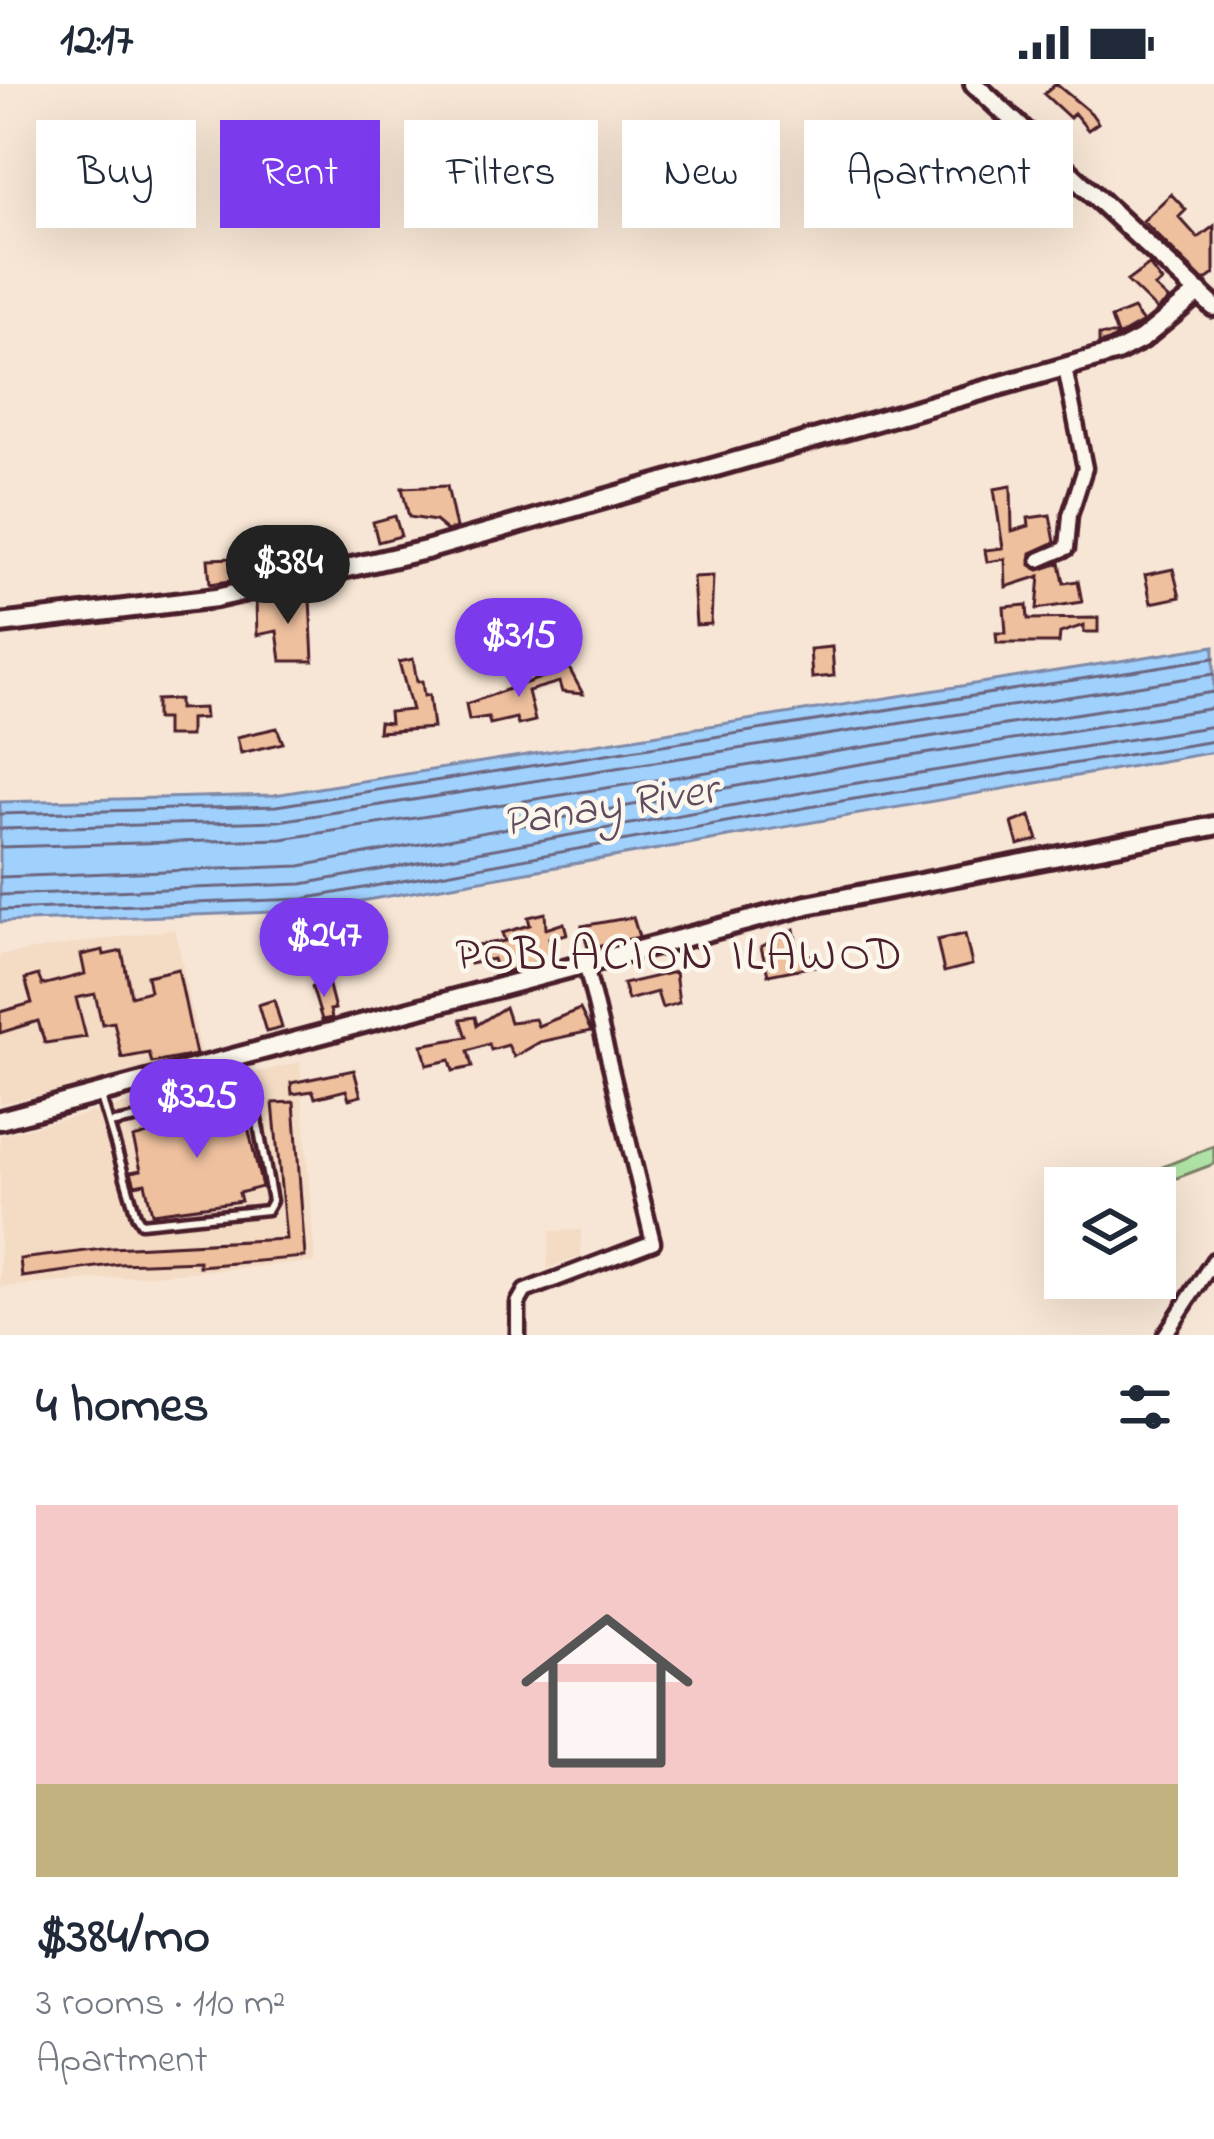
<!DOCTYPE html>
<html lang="en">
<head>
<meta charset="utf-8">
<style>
	body { margin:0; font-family:"Indie Flower",sans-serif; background:#f6f6f7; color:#1f2937; height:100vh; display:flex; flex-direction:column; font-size:45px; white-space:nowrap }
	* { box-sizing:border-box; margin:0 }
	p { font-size:39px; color:#747a83 }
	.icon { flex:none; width:66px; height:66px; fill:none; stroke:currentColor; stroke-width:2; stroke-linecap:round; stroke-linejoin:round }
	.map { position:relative; height:1251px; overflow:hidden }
	.sheet { display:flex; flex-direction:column; background:#fff; flex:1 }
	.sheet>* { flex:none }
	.hud { position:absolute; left:36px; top:36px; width:1143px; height:108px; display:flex; gap:24px }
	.buttons { position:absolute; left:1044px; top:1083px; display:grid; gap:24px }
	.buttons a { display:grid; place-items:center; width:132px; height:132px; border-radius:0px; background:#fff; box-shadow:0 12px 48px #0002; font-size:60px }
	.price { position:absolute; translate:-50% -102px; padding:0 27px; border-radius:42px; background:#7c3aed; color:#fff; font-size:39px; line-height:78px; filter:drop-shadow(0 3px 6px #0008) }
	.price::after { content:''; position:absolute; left:50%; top:72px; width:36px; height:27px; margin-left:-18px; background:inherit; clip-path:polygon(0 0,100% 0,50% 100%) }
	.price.selected { background:#222; color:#fff }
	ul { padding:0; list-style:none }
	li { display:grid; align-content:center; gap:24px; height:636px; padding:0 36px }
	li span { display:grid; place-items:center; height:372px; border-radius:0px; color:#555 }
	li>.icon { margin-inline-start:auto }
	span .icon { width:216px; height:216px; fill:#fffc; stroke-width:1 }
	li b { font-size:51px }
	h2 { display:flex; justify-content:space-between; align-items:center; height:144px; padding:0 36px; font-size:51px }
	.tag { padding:0 42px; border-radius:0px; background:#fff; box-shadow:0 12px 48px #0002; font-size:42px; line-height:108px }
	.tag.selected { background:#7c3aed; color:#fff }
	.status { display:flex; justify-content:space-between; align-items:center; height:84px; padding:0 60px; background:#fff; direction:ltr }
	.status svg { height:33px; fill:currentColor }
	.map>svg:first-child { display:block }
	.built { fill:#f4dbc4 }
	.green { fill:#aee3a5; stroke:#7c8168; stroke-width:3 }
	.water { fill:#a0d0fc; stroke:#7e89a8; stroke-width:3 }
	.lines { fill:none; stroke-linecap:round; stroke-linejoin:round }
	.shore { stroke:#6c667f; stroke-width:3 }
	.building { fill:#eec09e; stroke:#4a1f2b; stroke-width:3 }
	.lane-casing { stroke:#4a1f2b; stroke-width:15 }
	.street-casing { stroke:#4a1f2b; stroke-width:21 }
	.secondary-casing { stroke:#4a1f2b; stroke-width:26 }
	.lane { stroke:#fbf7ec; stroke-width:6 }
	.street { stroke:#fbf7ec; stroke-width:12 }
	.secondary { stroke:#fbf7ec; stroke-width:16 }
	.labels { text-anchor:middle; stroke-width:9; stroke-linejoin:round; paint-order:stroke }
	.water-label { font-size:45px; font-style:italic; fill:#604b5f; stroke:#fbf7ec }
	.quarter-label { font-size:48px; letter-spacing:3px; fill:#4a1f2b; stroke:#fbf7ec }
</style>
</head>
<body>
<div class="status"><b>12:17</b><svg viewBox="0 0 49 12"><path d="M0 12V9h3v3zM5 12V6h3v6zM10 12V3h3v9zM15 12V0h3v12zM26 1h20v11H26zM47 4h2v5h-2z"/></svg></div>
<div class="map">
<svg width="1214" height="1251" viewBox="0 0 1214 1251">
	<rect width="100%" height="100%" fill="#f7e6d5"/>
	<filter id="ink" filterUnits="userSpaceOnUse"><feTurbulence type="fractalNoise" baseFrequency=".00833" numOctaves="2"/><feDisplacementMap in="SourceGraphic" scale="24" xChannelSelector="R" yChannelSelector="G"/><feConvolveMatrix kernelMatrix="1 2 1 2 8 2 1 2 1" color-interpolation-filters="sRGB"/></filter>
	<g filter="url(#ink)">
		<path class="built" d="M175,845L202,974L0,1020V871Z
			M300,978L315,1178L0,1203V1051Z
			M581,1146V1173L547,1184L550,1147Z"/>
		<path class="green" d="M1214,1062V1080L1161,1100L1150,1088Z"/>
		<path class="water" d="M1214,562V668L304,827L0,838V718L274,711Z"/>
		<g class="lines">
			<path class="shore" d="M0,730L276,722L1214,574
				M0,745L279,737L1214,590
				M0,763L282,755L1214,608
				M0,793L300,782L836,684L1214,624
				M0,811L302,800L839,702L1214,642
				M0,826L303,815L842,717L1214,657"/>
		</g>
		<path class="building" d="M1056,0L1091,29L1098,39L1088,46L1074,29L1070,34L1044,10Z
			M1002,45L1040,79L1022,93L993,53Z
			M1171,110L1186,126L1179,133L1198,154L1214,142V190L1204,197L1143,137Z
			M1149,181L1162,198L1155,203L1169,216L1157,226L1127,197Z
			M1133,225L1143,238L1112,256L1099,260V251H1117L1111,234Z
			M447,402L456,444L447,447L435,437L409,433L402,404Z
			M1011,402L1012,447L1029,442L1028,434L1050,431L1055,458L1031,469L1030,481L1039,486L1060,479L1064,499L1078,497L1082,518L1037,525L1040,492L1006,503L1005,475L987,478L985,466L1003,464L994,405Z
			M395,432L401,452L378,458L373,438Z
			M234,474L236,496L210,500L208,475Z
			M1173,485L1180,513L1151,519L1145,491Z
			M713,492L711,540L696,541L693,493Z
			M310,514L313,577H281L277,547L257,551L256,518Z
			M1027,521L1028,535L1098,534V548H1084V541L1060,549L1059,559H997L996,549H1006L1004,523Z
			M832,563L834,592L812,594L810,565Z
			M413,575L417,598L422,597L424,612L429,611L433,644L378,648L379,638L390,639L389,628L412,626L399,578Z
			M569,584L583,610L562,608L559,598L528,607L535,637L518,641L516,634L490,640L488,633L469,636L466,620Z
			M179,615V625L204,624L205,634L190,635V652H166V635H156V616Z
			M277,644L283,659L241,669L237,653Z
			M1030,732L1038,756L1018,761L1012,739Z
			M545,829L546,845L564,839L567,850L549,854L554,873L498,890L493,875L470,880L464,863L505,857L502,849L530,841L528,833Z
			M633,833L639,853L588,864L582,842Z
			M794,845L798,869L812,871L814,882L768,891L761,863Z
			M965,850L972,881L944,888L937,856Z
			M103,866L104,871L122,867L131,912L150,907L147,892L178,885L196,971L152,979L149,969L122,974L114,938L102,940L95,910L76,914L86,953L45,959L38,937L0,949V928L32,919L25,895L38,891L42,901L85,890L81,871Z
			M675,888L679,919L662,924L657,908L628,916L623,900Z
			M328,898L335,925L330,926L332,934L322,936L312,903Z
			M274,916L282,944L266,948L258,921Z
			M505,923L510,938L535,935L538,942L580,925L591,947L540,958L514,973L508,961L491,966L489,960L468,967L472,983L453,987L450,976L427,981L422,961L467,953L461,935L475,933L477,941Z
			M354,986L361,1012L349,1015L346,1006L315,1014L313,1007L292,1010L291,999Z
			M294,1018L305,1173L199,1182V1177L119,1180L22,1193L20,1175L111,1164L286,1155L273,1019Z
			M243,1022L262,1103L239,1109L241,1117L152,1129L145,1099L135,1101L131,1088L141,1086L133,1054L148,1050L147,1043Z"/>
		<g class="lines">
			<g class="lane-casing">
				<path id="lane" d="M101,1013L136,1131L141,1139L267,1126L272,1117L253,1013L109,1040"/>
			</g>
			<g class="street-casing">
				<path id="street" d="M1039,476L1067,464L1070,431L1085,384L1065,284
					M518,1251V1219L525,1207L653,1158L585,878
					M1165,1251L1214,1176"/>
			</g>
			<g class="secondary-casing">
				<path id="secondary" d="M974,0L1214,223
					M0,540L216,514L426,466L1117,268L1142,255L1199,208
					M0,1036L807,821L1214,742"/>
			</g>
			<use href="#lane" class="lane"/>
			<use href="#street" class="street"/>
			<use href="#secondary" class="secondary"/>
		</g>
	</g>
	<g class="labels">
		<g class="water-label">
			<text transform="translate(609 719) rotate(-9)" y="16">Panay River</text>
		</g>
		<g class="quarter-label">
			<text x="680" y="885">POBLACION ILAWOD</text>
		</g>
	</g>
</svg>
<div class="buttons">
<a><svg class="icon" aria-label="layers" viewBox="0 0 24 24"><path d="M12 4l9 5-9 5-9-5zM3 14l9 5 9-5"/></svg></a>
</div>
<b class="price selected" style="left:288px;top:543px">$384</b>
<b class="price" style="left:519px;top:616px">$315</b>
<b class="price" style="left:324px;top:916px">$247</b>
<b class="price" style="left:197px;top:1077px">$325</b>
<div class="hud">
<a class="tag">Buy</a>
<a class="tag selected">Rent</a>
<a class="tag">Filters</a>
<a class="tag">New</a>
<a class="tag">Apartment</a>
</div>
</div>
<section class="sheet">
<h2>4 homes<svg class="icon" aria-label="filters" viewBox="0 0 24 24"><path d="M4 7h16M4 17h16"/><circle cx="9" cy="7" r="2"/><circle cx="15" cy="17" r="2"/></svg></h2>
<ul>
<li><span style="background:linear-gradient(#f6c9c9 75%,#c2b280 0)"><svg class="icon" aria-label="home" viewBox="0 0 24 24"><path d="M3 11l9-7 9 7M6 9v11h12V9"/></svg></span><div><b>$384/mo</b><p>3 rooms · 110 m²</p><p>Apartment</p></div></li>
</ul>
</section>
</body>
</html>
